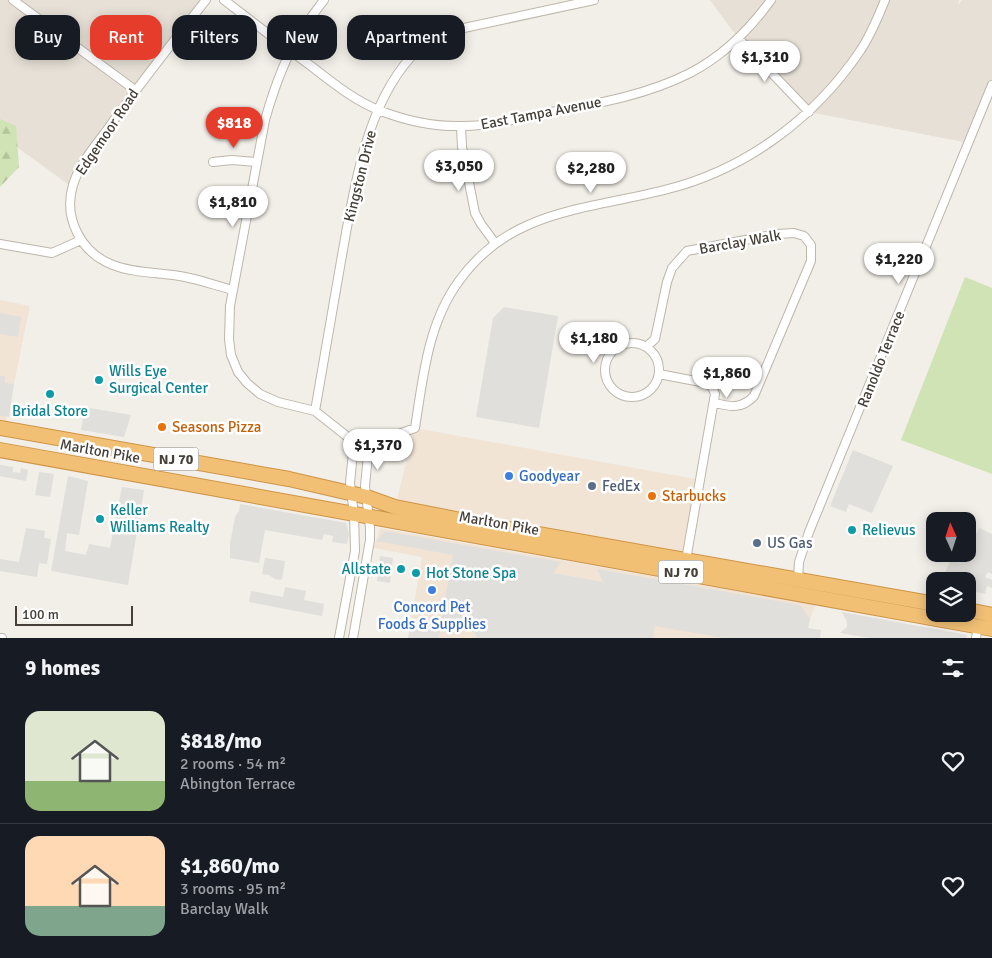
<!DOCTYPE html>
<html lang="en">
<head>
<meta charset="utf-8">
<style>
	body { margin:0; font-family:Signika,sans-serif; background:#242831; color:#f1f3f6; height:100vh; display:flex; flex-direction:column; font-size:19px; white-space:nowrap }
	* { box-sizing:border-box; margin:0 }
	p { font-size:16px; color:#9ea1a6 }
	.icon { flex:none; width:28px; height:28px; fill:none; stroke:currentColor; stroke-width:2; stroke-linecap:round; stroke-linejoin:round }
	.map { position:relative; height:638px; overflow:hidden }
	.sheet { display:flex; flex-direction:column; background:#171b24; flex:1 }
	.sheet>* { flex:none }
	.guide { position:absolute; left:15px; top:15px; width:500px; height:45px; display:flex; gap:10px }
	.needle { width:32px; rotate:357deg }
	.tools { position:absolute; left:926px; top:512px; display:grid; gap:10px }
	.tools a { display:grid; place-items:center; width:50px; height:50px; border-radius:10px; background:#171b24; box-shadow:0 2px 12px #0003; font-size:25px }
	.scale { position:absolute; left:15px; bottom:12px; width:118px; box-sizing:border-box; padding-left:5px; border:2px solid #453f37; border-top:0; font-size:14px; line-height:18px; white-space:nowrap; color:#453f37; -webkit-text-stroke:4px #fff; paint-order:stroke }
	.price { position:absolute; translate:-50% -42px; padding:0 11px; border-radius:18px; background:#fff; color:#222; font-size:16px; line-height:32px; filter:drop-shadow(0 1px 2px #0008) }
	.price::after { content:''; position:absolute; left:50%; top:30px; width:15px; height:11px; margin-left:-8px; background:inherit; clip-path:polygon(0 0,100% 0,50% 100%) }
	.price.on { background:#e63c2b; color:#fff }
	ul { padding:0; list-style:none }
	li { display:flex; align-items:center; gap:15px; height:125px; padding:0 25px }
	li+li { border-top:1px solid #363941 }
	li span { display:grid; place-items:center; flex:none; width:140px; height:100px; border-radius:15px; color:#555 }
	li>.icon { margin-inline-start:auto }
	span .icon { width:60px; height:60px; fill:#fffc; stroke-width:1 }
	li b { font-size:21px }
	h2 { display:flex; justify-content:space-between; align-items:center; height:60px; padding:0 25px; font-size:21px }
	.pill { padding:0 18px; border-radius:15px; background:#171b24; box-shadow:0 2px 12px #0003; font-size:18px; line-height:45px }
	.pill.on { background:#e63c2b; color:#fff }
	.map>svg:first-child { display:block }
	.residential { fill:#e6e0d6 }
	.commercial { fill:#f2e4d5 }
	.green { fill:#d0e3b4 }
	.forest { fill:url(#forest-firs) }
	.parking { fill:#e1dfdc }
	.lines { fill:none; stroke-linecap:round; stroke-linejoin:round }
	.street-casing { stroke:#bdb6ab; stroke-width:10 }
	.highway-casing { stroke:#cf9445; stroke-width:16 }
	.street { stroke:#fff; stroke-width:8 }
	.highway { stroke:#f1c075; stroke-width:14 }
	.culture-dot { fill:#0f9aa8; stroke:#fff; stroke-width:2 }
	.food-dot { fill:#e8710a; stroke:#fff; stroke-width:2 }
	.shop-dot { fill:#3f7fe0; stroke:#fff; stroke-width:2 }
	.service-dot { fill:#5c6f8a; stroke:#fff; stroke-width:2 }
	.labels { text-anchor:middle; stroke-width:5; stroke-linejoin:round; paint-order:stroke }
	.shield { fill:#fff; stroke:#7d7973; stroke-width:1 }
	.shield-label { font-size:14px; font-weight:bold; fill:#453f37 }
	.street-label { font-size:15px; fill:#453f37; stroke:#fff }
	.culture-label { font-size:15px; fill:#0d838f; stroke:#fff; text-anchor:start }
	.food-label { font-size:15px; fill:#c56008; stroke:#fff; text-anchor:start }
	.shop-label { font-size:15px; fill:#366cbe; stroke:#fff; text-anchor:start }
	.service-label { font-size:15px; fill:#4e5e75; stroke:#fff; text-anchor:start }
</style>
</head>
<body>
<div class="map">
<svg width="992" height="638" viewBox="0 0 992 638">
	<defs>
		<pattern id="forest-firs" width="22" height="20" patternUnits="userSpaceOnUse" patternTransform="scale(1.25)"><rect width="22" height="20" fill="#d0e3b4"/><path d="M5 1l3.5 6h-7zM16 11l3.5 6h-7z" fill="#b4c49b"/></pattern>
	</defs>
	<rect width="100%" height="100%" fill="#f2eee8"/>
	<path class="residential" d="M0,0H208L72,187L0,135Z
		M710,0H959L958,5L962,0H992V85L969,143L809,112L738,38Z"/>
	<path class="commercial" d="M0,300L30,306L6,422L0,420Z
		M415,428L701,480L686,560L395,507Z
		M380,528L815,605L810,619L806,638H408L422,557L374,548Z"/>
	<path class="green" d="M965,277L992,288V474L901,440Z"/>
	<path class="forest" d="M0,119L16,126L19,167L0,187Z"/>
	<path class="parking" d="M504,307L558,316L539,428L476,417L493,318Z
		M0,313L21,317L18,337L0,334Z
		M0,376H5V383L14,384L9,417L0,416Z
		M77,406L131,415L124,437L81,430L83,418L75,416Z
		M853,450L893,466L872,513L849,504L846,512L830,506Z
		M0,465L13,467V472L20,473L21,468L28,470L26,481L0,476Z
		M39,472L54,474L50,497L35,495Z
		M68,476L88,481L79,535L67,533L65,551L86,555L89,544L110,548L122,487L144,490L128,585L51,571Z
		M240,504L346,523L349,534L347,544L332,542L333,536L324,534L322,540L265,530L259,563L230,558V544L235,517L239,511Z
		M26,528L45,531L44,538L51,539L47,564L39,563L37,577L0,571V559L19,562Z
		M979,528L992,534V574L988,572L985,577L992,580V588L987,586L985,594L968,590V581H951V578L944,575L951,559L960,563L962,559L959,556V554H968V532H969L968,535L974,538Z
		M385,531L561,562L553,573L603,582L597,569L800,605L810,619L808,628L821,630L820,638H724L655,626L653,638H477L474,632L441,626L439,638H408L411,620L440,624L453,555L376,541Z
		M380,556L393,558L390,583L377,581Z
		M265,558L285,561L282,580L275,579L269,575L262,574Z
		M285,587L306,591L304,600L324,604L322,616L249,602L251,591L283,597Z
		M842,612L967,635L966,638H869L840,633L847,627V622Z"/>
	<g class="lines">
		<g class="street-casing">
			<path id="street" d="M13,0L135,90
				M206,0C172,43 138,86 107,130C94,147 79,165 73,185C63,218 81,253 113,265C136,274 161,272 185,277C201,280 217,286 233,290
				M224,0C253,22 282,45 311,66C333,83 355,101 381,111C407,121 435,127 463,126C491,126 518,119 545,113C594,104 645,96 690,73C723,56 750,29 771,0
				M324,0C315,12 306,23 299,36C283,61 273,92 265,120L230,306L229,339L231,355L238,372L247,383L260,394L278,402L315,411L354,442L369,445L415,428C423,377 428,323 459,281C511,208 589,210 668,189C746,169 815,118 860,51C871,35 878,17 885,0
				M738,38L809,112
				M461,126L462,147L475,213L481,224L495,243
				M213,162L232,160L256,162
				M0,244L52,253L81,240
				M605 370a27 27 0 1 1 54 0a27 27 0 1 1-54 0Z
				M646,347L655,339L667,282L672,268L687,251L777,234L794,233L804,236L811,245V261L754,396C742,409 731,407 715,403
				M659,374L706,383L712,387L715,394L686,560
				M315,411C324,361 332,311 341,261C353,195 364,110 410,58C421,45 435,37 450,31L594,0
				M798,580L799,562L809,532L992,85
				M0,638H2
				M339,638L355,551L354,514L350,483L354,442
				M353,638L370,540V528L365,486L369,445
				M976,638L978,626"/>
		</g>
		<g class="highway-casing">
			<path id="highway" d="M0,428L289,479L367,497L395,507L476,523L935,604
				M0,450L992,629
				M968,610L992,615"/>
		</g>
		<use href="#street" class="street"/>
		<use href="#highway" class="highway"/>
	</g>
	<g class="culture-dot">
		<circle cx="99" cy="380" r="5"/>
		<circle cx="50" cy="394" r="5"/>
		<circle cx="100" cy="519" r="5"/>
		<circle cx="852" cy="530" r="5"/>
		<circle cx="401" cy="569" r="5"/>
		<circle cx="416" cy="573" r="5"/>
	</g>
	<g class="food-dot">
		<circle cx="162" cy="427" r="5"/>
		<circle cx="652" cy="496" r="5"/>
	</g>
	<g class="shop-dot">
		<circle cx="509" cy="476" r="5"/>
		<circle cx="432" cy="590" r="5"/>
	</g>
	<g class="service-dot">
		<circle cx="592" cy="486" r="5"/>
		<circle cx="757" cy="543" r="5"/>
	</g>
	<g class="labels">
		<g class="shield">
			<rect x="153.5" y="447.5" width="45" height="23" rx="4"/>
			<rect x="658.5" y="560.5" width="45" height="23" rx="4"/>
		</g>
		<g class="shield-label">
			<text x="176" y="464">NJ 70</text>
			<text x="681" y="577">NJ 70</text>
		</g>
		<g class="street-label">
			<text transform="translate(541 113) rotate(-11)" y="5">East Tampa Avenue</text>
			<text transform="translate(107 132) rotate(-56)" y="5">Edgemoor Road</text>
			<text transform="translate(360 176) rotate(-76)" y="5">Kingston Drive</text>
			<text transform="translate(740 242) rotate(-10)" y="5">Barclay Walk</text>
			<text transform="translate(881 359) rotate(-68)" y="5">Ranoldo Terrace</text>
			<text transform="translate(100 451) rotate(10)" y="5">Marlton Pike</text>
			<text transform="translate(499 523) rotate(10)" y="5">Marlton Pike</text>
		</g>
		<g class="culture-label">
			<text x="109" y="376">Wills Eye<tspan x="109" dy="17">Surgical Center</tspan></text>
			<text x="50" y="416" text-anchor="middle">Bridal Store</text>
			<text x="110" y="515">Keller<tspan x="110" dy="17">Williams Realty</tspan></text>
			<text x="862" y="535">Relievus</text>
			<text x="391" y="574" text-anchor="end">Allstate</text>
			<text x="426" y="578">Hot Stone Spa</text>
		</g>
		<g class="food-label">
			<text x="172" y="432">Seasons Pizza</text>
			<text x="662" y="501">Starbucks</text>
		</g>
		<g class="shop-label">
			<text x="519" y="481">Goodyear</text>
			<text x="432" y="612" text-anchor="middle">Concord Pet<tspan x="432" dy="17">Foods &amp; Supplies</tspan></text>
		</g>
		<g class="service-label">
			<text x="602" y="491">FedEx</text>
			<text x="767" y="548">US Gas</text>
		</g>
	</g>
</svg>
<div class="tools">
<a><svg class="needle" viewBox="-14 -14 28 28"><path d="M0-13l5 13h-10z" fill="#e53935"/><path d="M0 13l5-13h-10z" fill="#9ea1a6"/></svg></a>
<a><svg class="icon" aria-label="layers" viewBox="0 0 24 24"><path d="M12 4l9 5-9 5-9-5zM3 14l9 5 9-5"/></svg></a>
</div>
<div class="scale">100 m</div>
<b class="price" style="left:765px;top:83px">$1,310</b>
<b class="price on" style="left:234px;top:149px">$818</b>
<b class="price" style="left:459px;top:192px">$3,050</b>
<b class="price" style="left:591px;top:194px">$2,280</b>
<b class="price" style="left:233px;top:228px">$1,810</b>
<b class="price" style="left:899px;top:285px">$1,220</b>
<b class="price" style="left:594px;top:364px">$1,180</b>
<b class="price" style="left:727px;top:399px">$1,860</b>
<b class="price" style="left:378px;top:471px">$1,370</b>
<div class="guide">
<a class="pill">Buy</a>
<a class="pill on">Rent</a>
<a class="pill">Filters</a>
<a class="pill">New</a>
<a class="pill">Apartment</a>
</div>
</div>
<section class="sheet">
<h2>9 homes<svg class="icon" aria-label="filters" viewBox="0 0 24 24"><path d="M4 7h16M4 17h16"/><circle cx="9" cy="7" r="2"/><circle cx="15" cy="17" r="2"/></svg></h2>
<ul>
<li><span style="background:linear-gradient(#dfe7d0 70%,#8fb573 0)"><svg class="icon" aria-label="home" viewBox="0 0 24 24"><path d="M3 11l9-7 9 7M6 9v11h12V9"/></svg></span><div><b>$818/mo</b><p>2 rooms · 54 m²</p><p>Abington Terrace</p></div><svg class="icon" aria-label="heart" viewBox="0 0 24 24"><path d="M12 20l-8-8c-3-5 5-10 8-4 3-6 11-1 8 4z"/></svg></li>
<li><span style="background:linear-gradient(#ffd9b3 70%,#7fa58c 0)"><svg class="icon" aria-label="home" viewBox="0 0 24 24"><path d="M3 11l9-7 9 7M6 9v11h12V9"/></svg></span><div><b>$1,860/mo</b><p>3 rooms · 95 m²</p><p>Barclay Walk</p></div><svg class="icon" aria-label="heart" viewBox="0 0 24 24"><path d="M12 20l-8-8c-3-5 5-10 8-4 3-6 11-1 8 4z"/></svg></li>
</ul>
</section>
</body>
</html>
